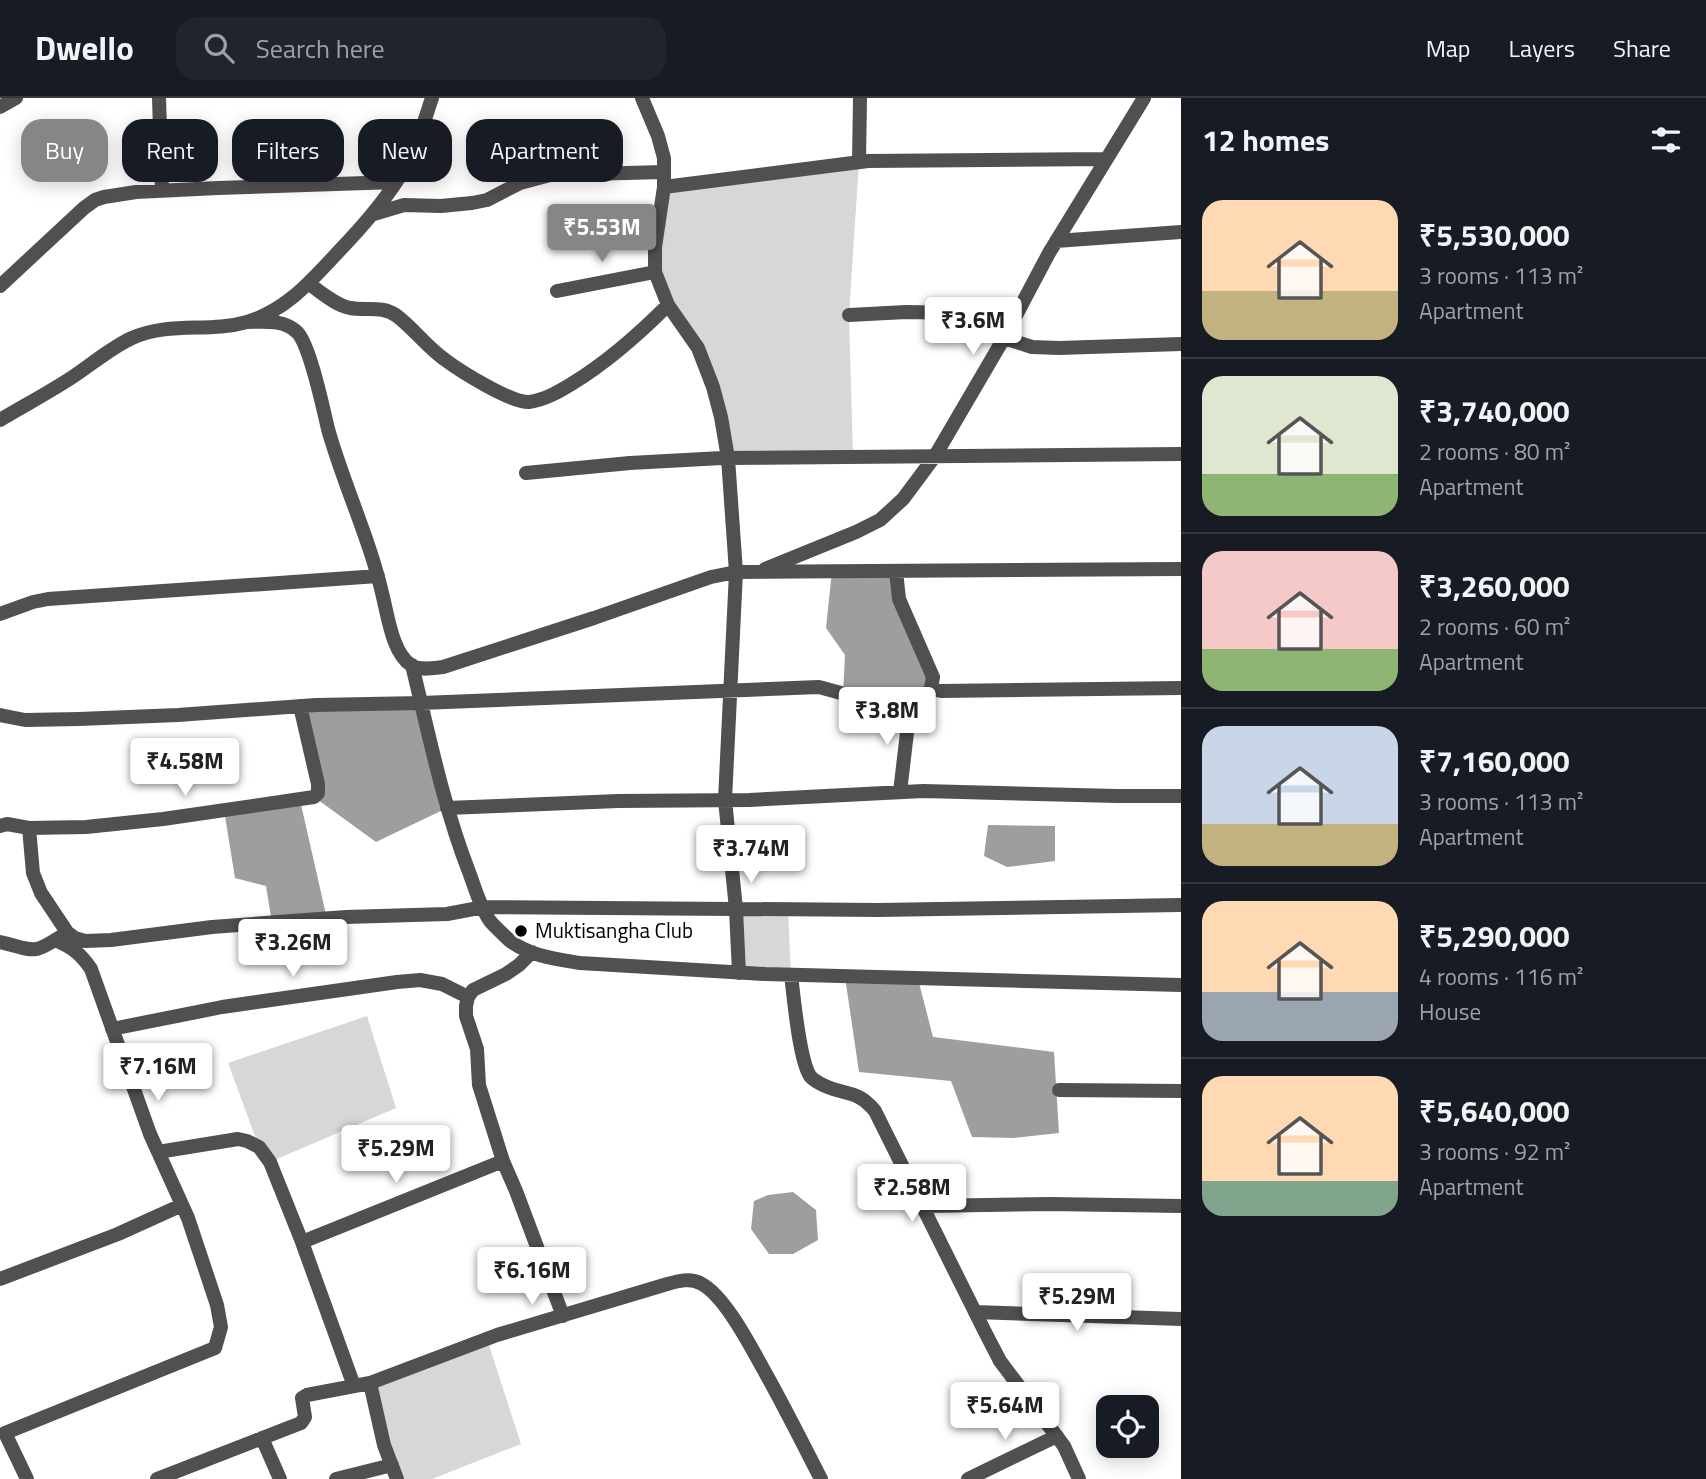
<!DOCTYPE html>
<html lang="en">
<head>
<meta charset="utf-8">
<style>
	body { margin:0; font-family:"Titillium Web",sans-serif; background:#20242c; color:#f1f3f6; height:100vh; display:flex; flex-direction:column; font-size:26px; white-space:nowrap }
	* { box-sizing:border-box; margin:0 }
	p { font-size:23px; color:#9ea1a6 }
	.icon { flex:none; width:38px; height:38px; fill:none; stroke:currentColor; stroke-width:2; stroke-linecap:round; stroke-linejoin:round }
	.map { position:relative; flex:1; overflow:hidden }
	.sheet { display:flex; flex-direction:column; background:#171b24; width:525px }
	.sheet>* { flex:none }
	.top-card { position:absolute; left:21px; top:21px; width:665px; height:63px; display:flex; gap:14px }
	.fabs { position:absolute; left:1096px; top:1297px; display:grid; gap:14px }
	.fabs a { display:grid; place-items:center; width:63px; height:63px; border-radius:14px; background:#171b24; box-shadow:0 4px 18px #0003; font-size:35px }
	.price { position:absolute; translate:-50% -60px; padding:0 16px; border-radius:7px; background:#fff; color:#222; font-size:23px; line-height:46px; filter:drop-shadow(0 2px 4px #0008) }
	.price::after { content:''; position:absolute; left:50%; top:42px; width:21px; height:16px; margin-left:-10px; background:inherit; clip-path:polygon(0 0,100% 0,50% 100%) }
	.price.current { background:#858687; color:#fff }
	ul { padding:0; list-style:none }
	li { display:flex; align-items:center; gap:21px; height:175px; padding:0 21px }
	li+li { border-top:2px solid #363941 }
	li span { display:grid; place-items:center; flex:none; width:196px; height:140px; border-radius:21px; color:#555 }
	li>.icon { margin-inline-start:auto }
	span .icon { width:84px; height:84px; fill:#fffc; stroke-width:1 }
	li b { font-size:30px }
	h2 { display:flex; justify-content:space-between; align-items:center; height:84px; padding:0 21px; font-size:30px }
	.tag { padding:0 24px; border-radius:21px; background:#171b24; box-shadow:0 4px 18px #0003; font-size:24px; line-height:63px }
	.tag.current { background:#858687; color:#fff }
	header { display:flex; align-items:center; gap:42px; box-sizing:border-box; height:98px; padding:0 35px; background:#171b24; border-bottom:2px solid #363941 }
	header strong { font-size:33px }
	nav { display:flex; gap:38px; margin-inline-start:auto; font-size:24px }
	.search { width:490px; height:63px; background:#20242c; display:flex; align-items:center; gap:18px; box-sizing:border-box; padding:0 24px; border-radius:21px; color:#9ea1a6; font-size:26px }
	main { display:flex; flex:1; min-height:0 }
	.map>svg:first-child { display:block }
	.green { fill:#d7d7d7 }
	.water { fill:#9e9e9e }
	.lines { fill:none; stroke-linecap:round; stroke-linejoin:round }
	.street { stroke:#505050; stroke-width:14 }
	.poi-dot { fill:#000; stroke:#fff; stroke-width:2.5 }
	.labels { text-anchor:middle; stroke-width:5; stroke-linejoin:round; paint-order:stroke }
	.poi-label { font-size:21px; fill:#000; stroke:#fff; text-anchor:start }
</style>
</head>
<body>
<header>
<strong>Dwello</strong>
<div class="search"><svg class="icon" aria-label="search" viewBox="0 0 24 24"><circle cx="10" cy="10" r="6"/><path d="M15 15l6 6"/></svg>Search here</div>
<nav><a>Map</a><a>Layers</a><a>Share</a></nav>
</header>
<main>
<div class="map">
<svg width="1181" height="1381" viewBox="0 0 1181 1381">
	<rect width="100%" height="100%" fill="#fff"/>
	<path class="green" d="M859,64L849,217L853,359L728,360L713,289L668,207L655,149L664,89Z
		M736,811L788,812L791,877L739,875Z
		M367,918L396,1010L270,1064L259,1049L228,965Z
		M487,1241L521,1346L432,1381H397L370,1285Z"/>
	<path class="water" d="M832,473H896L933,579L910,609L843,596L845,557L826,530Z
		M421,605L447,710L376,744L314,699L300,608Z
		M300,702L327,821L272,825L266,788L235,780L224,712Z
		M988,727L1055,728V763L1007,769L984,758Z
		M845,879L918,881L933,939L1054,954L1059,1035L1013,1040L972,1039L951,983L859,974Z
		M793,1094L816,1112L818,1142L793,1156H769L751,1131L754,1103L768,1097Z"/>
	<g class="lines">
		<path class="street" d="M159,0L162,93
			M642,0L658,38L664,60V89L655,149V174L668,207L698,250L713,289L721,319L728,360L736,474L725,702L736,811L739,875
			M0,9L16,0
			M859,64L860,0
			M664,89L868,63L1106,61
			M374,116L404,107L441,108L472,105L487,102L520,85L550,77L664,74
			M1056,143L1181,134
			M309,186C321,194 335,207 350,210C367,213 382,207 397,218C414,231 427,249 444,261C460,273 511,305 529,304C545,302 560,293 573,285C609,263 639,236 668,207
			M0,188L84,110L95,102L104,99L136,94L218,90L396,84
			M557,193L655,174
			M849,217L906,214L962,215L981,221L1004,240L1032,249L1059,250L1181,246
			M246,224C264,224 283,221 297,234C310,247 323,310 328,331C344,388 370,441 383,499C388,519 393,556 411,567C420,573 433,570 443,569L594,520L711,479L736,474L1181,471
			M0,322C25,307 50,294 74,278C92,266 112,249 132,240C171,223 208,235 247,224C287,212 312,182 339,153C364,127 387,101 405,70C418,48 424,23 432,0
			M526,375L630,365L722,360L1181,356
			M765,471L856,434L880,422L903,401L935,358L1004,240L1049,155L1144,0
			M0,516L33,504L48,501L378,478
			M412,567C429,637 443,707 469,774C475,790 480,809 490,823C495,829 503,836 509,842C529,858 556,861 580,865L765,876L1181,887
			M931,591L941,593L1181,590
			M0,617L25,622L79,621L178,617L316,607L421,605L819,589L892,609H910L920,602L931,591L933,579L899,501L896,473
			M900,694L910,609
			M447,710L618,703L749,702L923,693L1117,698H1181
			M0,728L7,726L29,730L86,729L163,721L314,699L318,695V686L300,608
			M29,730L33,775L41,795L67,834L75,840L85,843L111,842L212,829L346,819L447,816L484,809L878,812L1181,807
			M0,844C35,852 31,858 63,837
			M532,854L519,867L506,876L473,892L468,899L466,908V918L477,951L479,987L503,1063L516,1093L563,1218
			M791,877C794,900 799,961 810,978C813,982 819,985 823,987C846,998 857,991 875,1013L984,1232L1000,1263L1064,1348L1079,1381
			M112,931L222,909L397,884L420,882L442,886L468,899
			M1059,992L1181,993
			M158,1054L238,1041L247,1043L259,1049L270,1064L302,1144L354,1288
			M922,1108L1050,1106L1181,1108
			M302,1144L503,1063
			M0,1181L118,1136L182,1107
			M975,1214L1181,1221
			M370,1285L384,1347L397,1381
			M262,1340L280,1381
			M27,1381L5,1335L215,1250L221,1229L217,1207L188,1120L150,1036L91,871C81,856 72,849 55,842
			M157,1381L301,1325L305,1319L302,1300L307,1297L370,1285L497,1237L664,1187C675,1184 689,1179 700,1185C725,1197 752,1251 766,1276C785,1310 803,1346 821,1381
			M336,1381L392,1367
			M968,1381L1057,1338"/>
	</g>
	<circle class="poi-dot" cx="521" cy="833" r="7"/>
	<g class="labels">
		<g class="poi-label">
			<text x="535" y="840">Muktisangha Club</text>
		</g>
	</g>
</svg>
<div class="fabs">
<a><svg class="icon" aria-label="locate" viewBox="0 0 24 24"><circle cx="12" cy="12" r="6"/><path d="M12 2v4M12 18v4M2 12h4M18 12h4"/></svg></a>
</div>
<b class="price current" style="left:602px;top:166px">₹5.53M</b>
<b class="price" style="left:973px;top:259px">₹3.6M</b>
<b class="price" style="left:887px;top:649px">₹3.8M</b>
<b class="price" style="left:185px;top:700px">₹4.58M</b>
<b class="price" style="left:751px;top:787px">₹3.74M</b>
<b class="price" style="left:293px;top:881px">₹3.26M</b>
<b class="price" style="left:158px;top:1005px">₹7.16M</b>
<b class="price" style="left:396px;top:1087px">₹5.29M</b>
<b class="price" style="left:912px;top:1126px">₹2.58M</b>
<b class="price" style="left:532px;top:1209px">₹6.16M</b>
<b class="price" style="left:1077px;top:1235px">₹5.29M</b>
<b class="price" style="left:1005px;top:1344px">₹5.64M</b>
<div class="top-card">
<a class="tag current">Buy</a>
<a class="tag">Rent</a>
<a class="tag">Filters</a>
<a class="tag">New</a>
<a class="tag">Apartment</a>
</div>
</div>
<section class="sheet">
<h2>12 homes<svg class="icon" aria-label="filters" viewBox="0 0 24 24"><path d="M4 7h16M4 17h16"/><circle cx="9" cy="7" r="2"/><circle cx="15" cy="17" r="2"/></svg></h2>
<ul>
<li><span style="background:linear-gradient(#ffd9b3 65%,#c2b280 0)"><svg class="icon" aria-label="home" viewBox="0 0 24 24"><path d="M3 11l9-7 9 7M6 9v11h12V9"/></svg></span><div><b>₹5,530,000</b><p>3 rooms · 113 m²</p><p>Apartment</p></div></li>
<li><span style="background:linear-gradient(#dfe7d0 70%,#8fb573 0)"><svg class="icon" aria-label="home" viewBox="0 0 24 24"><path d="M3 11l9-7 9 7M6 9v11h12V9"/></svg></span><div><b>₹3,740,000</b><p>2 rooms · 80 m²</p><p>Apartment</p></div></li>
<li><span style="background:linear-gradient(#f6c9c9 70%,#8fb573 0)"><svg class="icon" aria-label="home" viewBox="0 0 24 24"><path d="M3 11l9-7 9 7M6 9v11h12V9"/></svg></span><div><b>₹3,260,000</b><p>2 rooms · 60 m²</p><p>Apartment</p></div></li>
<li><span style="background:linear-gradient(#c9d6e8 70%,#c2b280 0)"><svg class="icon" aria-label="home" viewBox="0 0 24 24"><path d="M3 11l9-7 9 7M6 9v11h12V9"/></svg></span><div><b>₹7,160,000</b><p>3 rooms · 113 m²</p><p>Apartment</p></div></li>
<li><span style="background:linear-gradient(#ffd9b3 65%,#9aa5b1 0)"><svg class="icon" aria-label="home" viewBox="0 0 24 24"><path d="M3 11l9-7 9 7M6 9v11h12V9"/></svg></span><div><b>₹5,290,000</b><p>4 rooms · 116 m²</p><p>House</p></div></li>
<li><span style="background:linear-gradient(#ffd9b3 75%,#7fa58c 0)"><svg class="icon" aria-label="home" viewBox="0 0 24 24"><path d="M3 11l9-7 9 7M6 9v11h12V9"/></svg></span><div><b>₹5,640,000</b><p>3 rooms · 92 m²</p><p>Apartment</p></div></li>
</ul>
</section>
</main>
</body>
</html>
